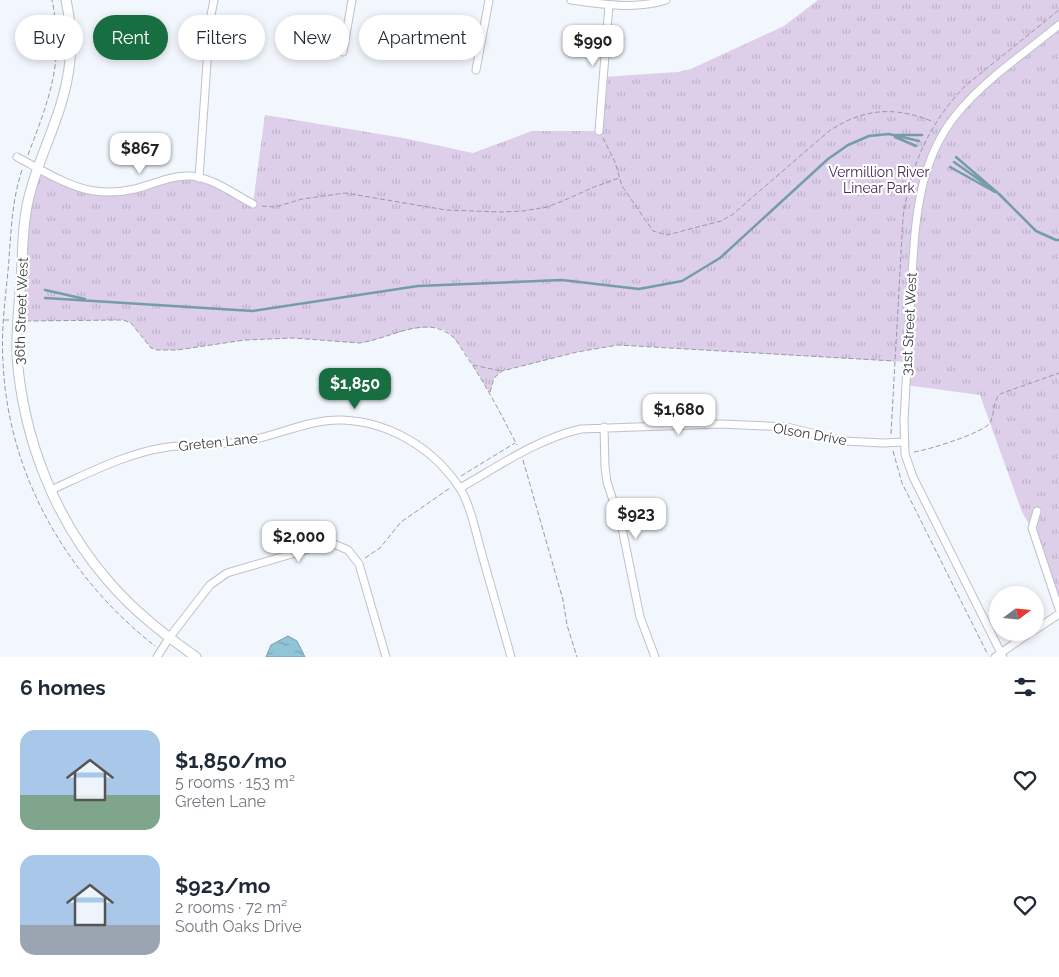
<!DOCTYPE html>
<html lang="en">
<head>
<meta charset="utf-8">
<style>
	body { margin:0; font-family:Raleway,sans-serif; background:#f2f2f3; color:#1f2937; height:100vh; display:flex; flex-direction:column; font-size:19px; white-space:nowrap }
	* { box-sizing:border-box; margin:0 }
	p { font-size:16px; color:#747a83 }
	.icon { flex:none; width:28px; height:28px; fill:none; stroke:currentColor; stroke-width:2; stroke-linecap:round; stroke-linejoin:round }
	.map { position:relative; height:657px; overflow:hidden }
	.sheet { display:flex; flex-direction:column; background:#fff; flex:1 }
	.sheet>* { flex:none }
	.banner { position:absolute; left:15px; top:15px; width:500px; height:45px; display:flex; gap:10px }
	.needle { width:32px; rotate:74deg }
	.fabs { position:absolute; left:989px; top:586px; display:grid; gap:10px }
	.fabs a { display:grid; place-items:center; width:55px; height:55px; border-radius:50%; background:#fff; box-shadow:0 2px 8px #0003; font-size:25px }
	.price { position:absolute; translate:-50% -42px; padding:0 11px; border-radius:10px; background:#fff; color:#222; font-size:16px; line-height:32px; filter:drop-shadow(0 1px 2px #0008) }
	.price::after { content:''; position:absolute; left:50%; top:30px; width:15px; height:11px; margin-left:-8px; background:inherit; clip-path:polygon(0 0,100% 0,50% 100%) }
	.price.active { background:#176e41; color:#fff }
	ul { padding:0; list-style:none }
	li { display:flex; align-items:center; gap:15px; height:125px; padding:0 20px }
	li span { display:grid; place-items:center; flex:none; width:140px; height:100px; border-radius:15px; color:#555 }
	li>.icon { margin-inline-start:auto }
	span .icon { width:60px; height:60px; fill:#fffc; stroke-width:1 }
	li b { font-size:21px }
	h2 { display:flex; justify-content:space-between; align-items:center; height:60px; padding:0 20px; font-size:21px }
	.tag { padding:0 18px; border-radius:22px; background:#fff; box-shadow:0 2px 8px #0003; font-size:18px; line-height:45px }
	.tag.active { background:#176e41; color:#fff }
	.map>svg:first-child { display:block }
	.park { fill:url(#park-tufts) }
	.water { fill:url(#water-ripples); stroke:#759caa }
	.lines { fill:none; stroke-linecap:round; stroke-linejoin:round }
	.stream { stroke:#759caa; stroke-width:2.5 }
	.minor-casing { stroke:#bcc2cd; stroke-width:9 }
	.tertiary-casing { stroke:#bcc2cd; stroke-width:11 }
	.path { stroke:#989ba1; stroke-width:1; stroke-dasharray:5 2.5; stroke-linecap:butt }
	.minor { stroke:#fff; stroke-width:7 }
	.tertiary { stroke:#fff; stroke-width:9 }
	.labels { text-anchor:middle; stroke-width:4.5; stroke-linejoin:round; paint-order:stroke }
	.park-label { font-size:14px; fill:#442658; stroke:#fff }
	.street-label { font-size:14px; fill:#393c40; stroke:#fff }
</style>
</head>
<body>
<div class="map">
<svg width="1059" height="657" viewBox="0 0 1059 657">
	<defs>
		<pattern id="park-tufts" width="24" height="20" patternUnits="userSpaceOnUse" patternTransform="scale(1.25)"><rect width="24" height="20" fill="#ddcee9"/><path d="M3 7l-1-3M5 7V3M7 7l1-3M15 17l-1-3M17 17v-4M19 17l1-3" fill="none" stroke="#beb2c9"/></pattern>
		<pattern id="water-ripples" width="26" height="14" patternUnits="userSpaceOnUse" patternTransform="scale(1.25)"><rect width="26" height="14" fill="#8fc5d7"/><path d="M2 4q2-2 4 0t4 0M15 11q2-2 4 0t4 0" fill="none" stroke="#76a1b0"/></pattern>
	</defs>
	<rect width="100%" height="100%" fill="#f2f6fd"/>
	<path class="park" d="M818,0H1059V609L1032,529L1022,512L980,395L906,385L907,362L618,345L577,352L502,371L494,378L490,393C480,378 458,335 442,329C431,326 418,328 407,330C391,334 376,341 359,343L293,338L245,340L177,350H157L151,348L131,323L123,320L18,321L26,218L37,168L74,186L112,192L190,176L253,203L265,115L403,138L473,153L532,131H598L603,77L678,72L691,69L784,26Z"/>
	<path class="water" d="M288,636L297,641L305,657H266L271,645Z"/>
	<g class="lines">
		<path class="stream" d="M895,135H922
			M895,137L916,146
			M956,157L999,194L1036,231L1056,240H1059
			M954,162L988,186
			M950,167L995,192
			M45,290L85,299
			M45,298L253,311L418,286L562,280L639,289L682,281L720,258L828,159L848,145L869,136L889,134L919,141"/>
		<g class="minor-casing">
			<path id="minor" d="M571,0C602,4 635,10 666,0
				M343,52L352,0
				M476,70L489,0
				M599,131L609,5
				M17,157C40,169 68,187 94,191C108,193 122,192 135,189C154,184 171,175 191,176C213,178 234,194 253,204
				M199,178L210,20L214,0
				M604,427L605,467L607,482L622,528L640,617L655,657
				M460,488C499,466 537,439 581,429L720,424L767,426L787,427L844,441L883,443L904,442
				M51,490C89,473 126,453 168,447C194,443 221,446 247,441C279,435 310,419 342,420C390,422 433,448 459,487C470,503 476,533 481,551C491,587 501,622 511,657
				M1037,511L1032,528L1059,609
				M1035,630L1059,614
				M157,657L169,638L210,585L227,573L326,544H334L348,550L359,564L386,657
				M995,657L1031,632
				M1003,657L913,477L905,454L904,421C906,378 909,335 911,292C915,231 915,165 956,115C983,81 1025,53 1059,25"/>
		</g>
		<g class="tertiary-casing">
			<path id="tertiary" d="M66,0C73,32 72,66 63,97C54,131 37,163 29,197C22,224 23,253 21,280C19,305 16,331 17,356C23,438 55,521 110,583C135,612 165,635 196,657"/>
		</g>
		<path class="path" d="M603,138L615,162L622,186L653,231L667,235L721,221L732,215L829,131C864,108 895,106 934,122
			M28,155C49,99 65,61 52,0
			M22,170C11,203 11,237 8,271C5,301 1,331 3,362C8,475 67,577 155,646
			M262,206L275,207L302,199L345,193L446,210L500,212L523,211L547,207L565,200L594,187L619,178
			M4,320H10
			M26,321L123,320L131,323L151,348L157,350H177L245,340L293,338L359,343C382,340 404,327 427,327C436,327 444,330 452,336C457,340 461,348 465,354C485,383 501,414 517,445
			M473,365L501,371
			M490,392L494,378L502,371L577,352L618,345L894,361
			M891,434L903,217C911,165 928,125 965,86L1059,10
			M893,451L902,483L988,655
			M914,452C928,450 983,433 990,423C995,414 992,402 1000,394L1059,373
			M523,460L563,600L567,625L577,657
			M461,476L515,443
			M365,558L380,548L401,522L450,488"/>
		<use href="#minor" class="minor"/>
		<use href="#tertiary" class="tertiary"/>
	</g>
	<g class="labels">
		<g class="park-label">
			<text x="879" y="177">Vermillion River<tspan x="879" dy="16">Linear Park</tspan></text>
		</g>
		<g class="street-label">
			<text transform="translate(21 311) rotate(-88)" y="5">36th Street West</text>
			<text transform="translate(909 324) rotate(-87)" y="5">31st Street West</text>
			<text transform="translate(810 434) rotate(10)" y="5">Olson Drive</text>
			<text transform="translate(218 442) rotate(-6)" y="5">Greten Lane</text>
		</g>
	</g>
</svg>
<div class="fabs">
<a><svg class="needle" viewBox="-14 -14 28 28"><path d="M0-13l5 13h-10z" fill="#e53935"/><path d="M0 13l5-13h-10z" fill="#747a83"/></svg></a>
</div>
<b class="price" style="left:593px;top:67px">$990</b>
<b class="price" style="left:140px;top:175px">$867</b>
<b class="price active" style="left:355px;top:410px">$1,850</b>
<b class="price" style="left:679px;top:436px">$1,680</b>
<b class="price" style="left:636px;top:540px">$923</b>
<b class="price" style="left:299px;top:563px">$2,000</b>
<div class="banner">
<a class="tag">Buy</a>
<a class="tag active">Rent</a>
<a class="tag">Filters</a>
<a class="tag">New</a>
<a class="tag">Apartment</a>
</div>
</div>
<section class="sheet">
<h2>6 homes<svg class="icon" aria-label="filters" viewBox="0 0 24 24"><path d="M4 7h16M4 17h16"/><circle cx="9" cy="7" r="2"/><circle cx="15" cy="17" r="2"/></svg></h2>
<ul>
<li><span style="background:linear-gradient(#a9c7e8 65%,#7fa58c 0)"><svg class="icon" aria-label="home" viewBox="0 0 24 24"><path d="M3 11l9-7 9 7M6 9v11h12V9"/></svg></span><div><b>$1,850/mo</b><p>5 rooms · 153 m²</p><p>Greten Lane</p></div><svg class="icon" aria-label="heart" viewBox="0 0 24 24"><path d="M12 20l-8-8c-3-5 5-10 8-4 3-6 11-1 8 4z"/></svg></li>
<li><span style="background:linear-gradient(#a9c7e8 70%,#9aa5b1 0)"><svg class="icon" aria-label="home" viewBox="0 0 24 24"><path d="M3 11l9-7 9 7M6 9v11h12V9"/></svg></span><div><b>$923/mo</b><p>2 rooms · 72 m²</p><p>South Oaks Drive</p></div><svg class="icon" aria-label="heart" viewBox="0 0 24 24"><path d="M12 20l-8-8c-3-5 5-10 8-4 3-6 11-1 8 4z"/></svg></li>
</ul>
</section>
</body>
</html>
